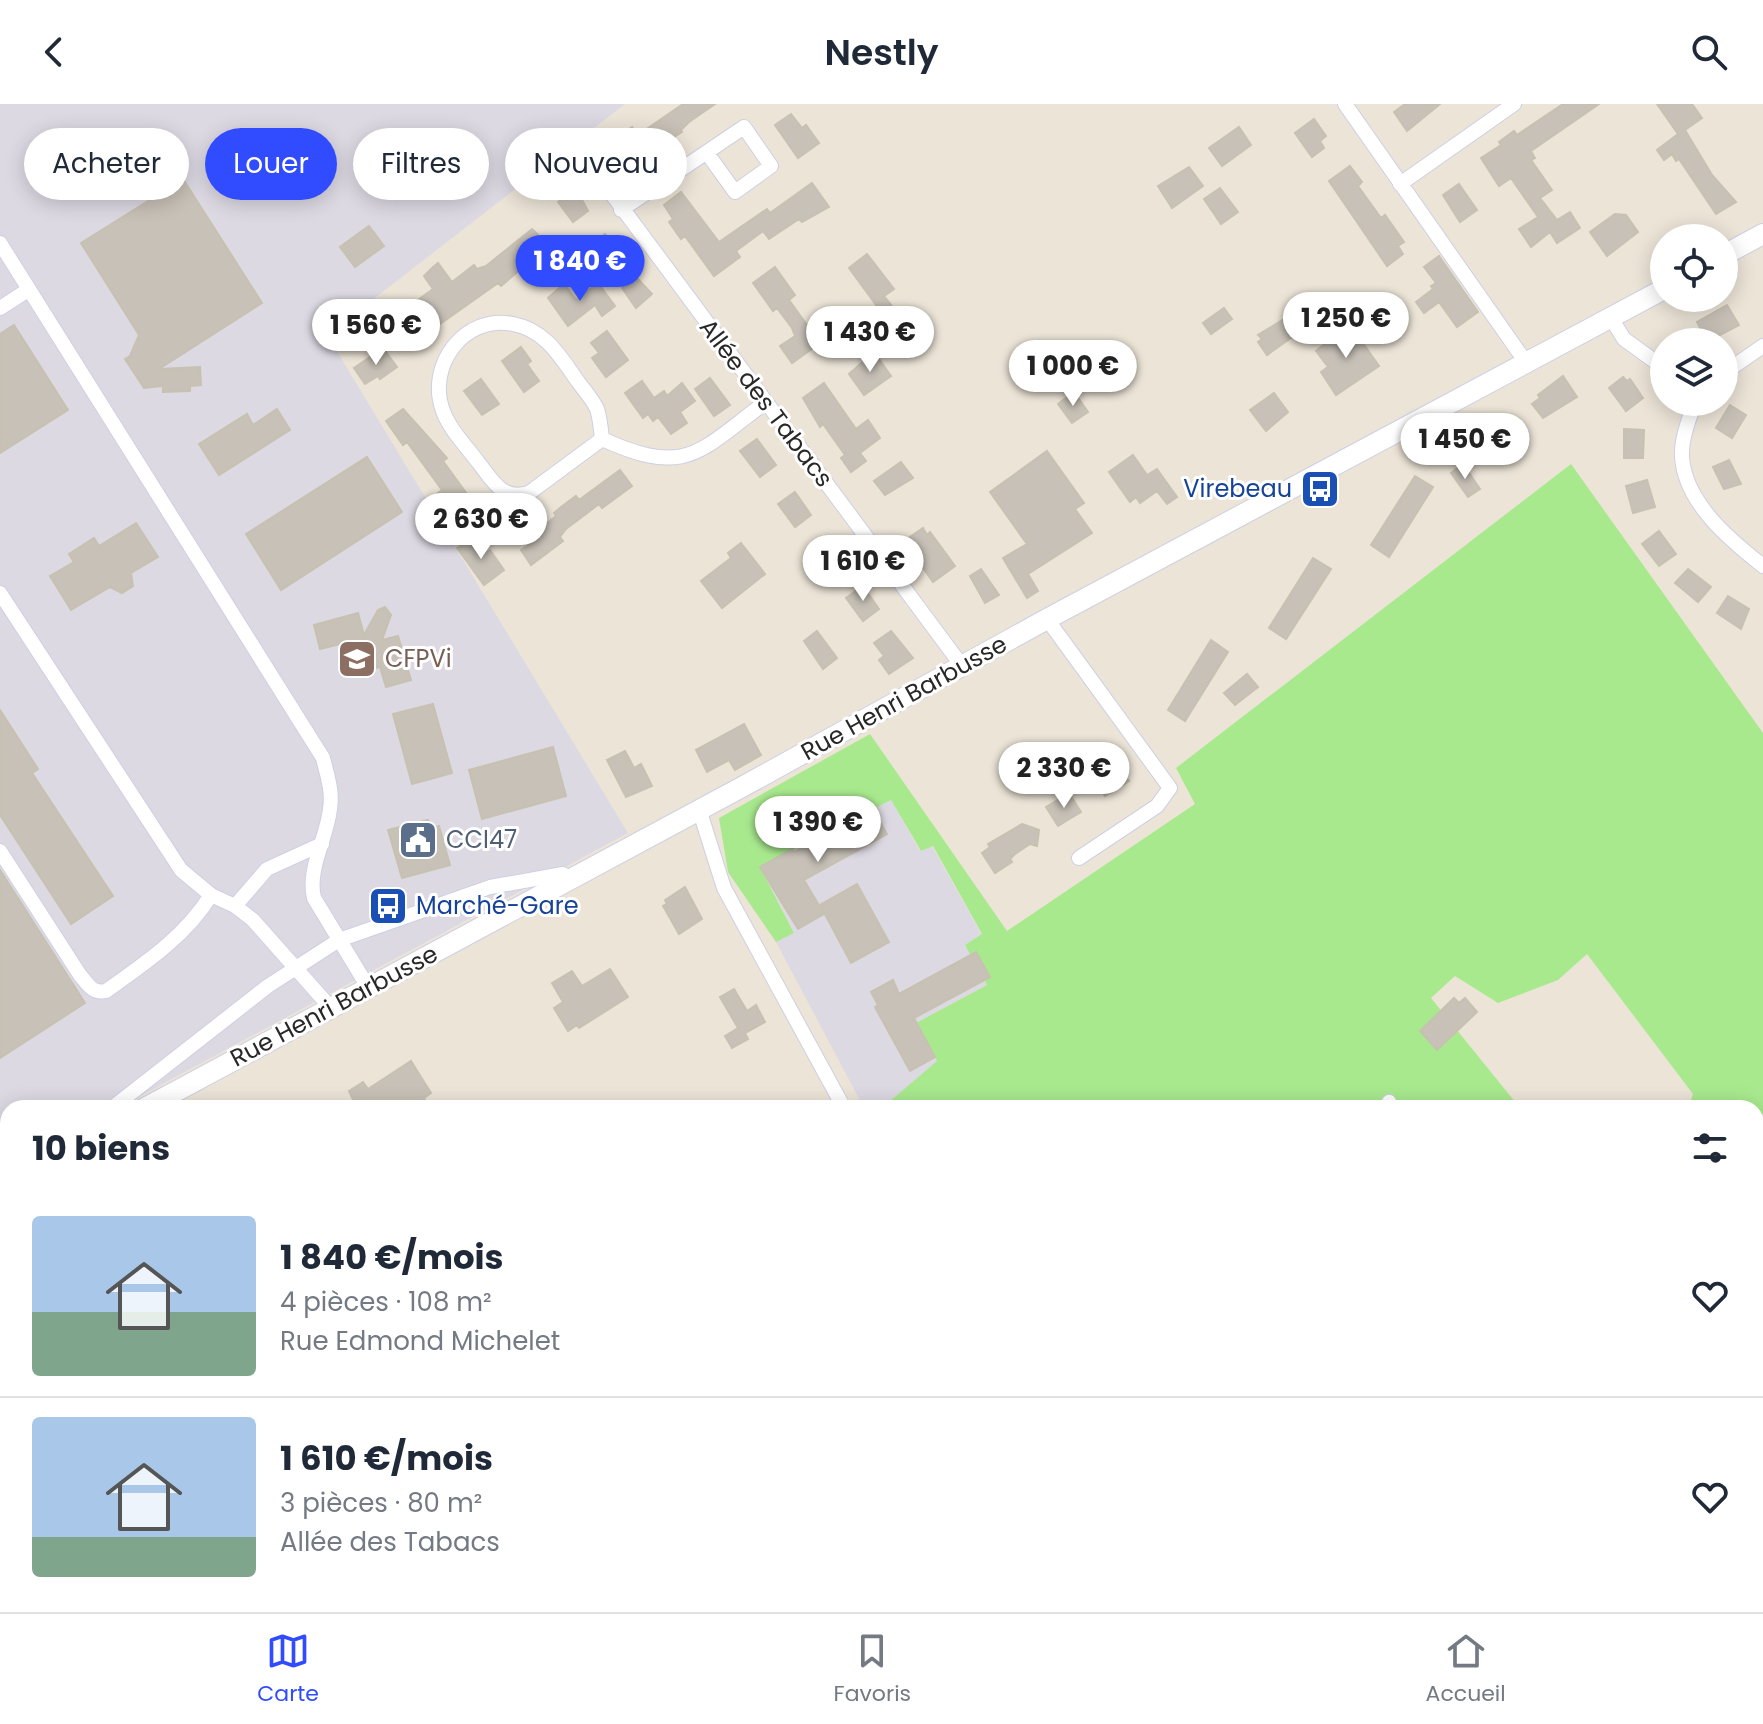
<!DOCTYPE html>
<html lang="fr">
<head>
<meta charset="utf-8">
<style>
	body { margin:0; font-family:Poppins,sans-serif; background:#f2f2f3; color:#1f2937; height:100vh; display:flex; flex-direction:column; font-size:30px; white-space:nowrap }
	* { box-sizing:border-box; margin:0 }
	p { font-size:26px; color:#747a83 }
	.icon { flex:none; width:44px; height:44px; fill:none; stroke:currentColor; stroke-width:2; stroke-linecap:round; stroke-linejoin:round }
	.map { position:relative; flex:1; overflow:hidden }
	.details { position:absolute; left:0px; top:996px; width:1764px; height:512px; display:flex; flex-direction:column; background:#fff; border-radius:24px 24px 0 0; box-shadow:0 4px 20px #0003 }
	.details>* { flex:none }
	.banner { position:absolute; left:24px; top:24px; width:800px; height:72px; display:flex; gap:16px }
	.controls { position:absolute; left:1650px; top:120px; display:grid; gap:16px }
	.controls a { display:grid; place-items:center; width:88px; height:88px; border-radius:50%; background:#fff; box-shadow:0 4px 20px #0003; font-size:40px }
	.price { position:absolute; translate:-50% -68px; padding:0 18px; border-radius:28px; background:#fff; color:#222; font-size:26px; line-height:52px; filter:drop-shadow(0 2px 4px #0008) }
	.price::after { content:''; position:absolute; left:50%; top:48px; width:24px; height:18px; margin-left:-12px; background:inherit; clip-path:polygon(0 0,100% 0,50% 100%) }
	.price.active { background:#314cff; color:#fff }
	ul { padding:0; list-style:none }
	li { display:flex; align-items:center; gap:24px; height:200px; padding:0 32px }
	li+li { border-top:2px solid #e0e1e3 }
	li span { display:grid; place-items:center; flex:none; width:224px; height:160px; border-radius:8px; color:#555 }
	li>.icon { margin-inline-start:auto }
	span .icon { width:96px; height:96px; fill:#fffc; stroke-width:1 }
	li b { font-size:34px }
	h2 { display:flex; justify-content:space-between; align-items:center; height:96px; padding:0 32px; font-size:34px }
	.pill { padding:0 28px; border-radius:36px; background:#fff; box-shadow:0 4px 20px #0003; font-size:28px; line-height:72px }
	.pill.active { background:#314cff; color:#fff }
	header { display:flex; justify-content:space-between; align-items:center; height:104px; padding:0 32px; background:#fff; font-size:36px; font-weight:600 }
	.dock { display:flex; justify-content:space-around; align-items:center; height:112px; border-top:2px solid #e0e1e3; background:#fff; font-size:22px; color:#747a83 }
	.dock a { display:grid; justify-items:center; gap:4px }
	.dock .active { color:#314cff }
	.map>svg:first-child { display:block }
	.industrial { fill:#ddd9e3 }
	.green { fill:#a8e98e }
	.water { fill:#5fc8f9 }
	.building { fill:#c7c1b7; stroke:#c7c1b1; stroke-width:2 }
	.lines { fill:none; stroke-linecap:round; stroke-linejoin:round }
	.street-casing { stroke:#cdd0e3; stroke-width:16 }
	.secondary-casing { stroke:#cdd0e3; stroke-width:22 }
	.street { stroke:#fff; stroke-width:14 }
	.secondary { stroke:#fff; stroke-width:20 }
	.labels { text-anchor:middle; stroke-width:6; stroke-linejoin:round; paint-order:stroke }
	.street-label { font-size:24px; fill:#282828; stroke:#fff }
	.transit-label { font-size:24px; fill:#164399; stroke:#fff; text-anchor:end }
	.education-label { font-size:24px; fill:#785e54; stroke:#fff; text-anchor:start }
	.service-label { font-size:24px; fill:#4e5e75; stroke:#fff; text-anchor:start }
</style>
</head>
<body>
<header><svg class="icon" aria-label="back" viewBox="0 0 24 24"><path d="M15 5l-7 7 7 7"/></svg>Nestly<svg class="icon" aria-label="search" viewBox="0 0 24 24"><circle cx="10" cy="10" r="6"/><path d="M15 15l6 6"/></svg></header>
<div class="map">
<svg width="1763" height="1508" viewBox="0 0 1763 1508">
	<rect width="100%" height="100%" fill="#ece4d7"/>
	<path class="industrial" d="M0,0H625L327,231L628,729L118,1004H8V1063L0,1067Z
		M891,696L920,747L932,742L982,831L965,841L987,881L916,919L937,957L884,1004H864L776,838L794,828L760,763Z
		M1271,1500H1551L1569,1508H1268Z"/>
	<path class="green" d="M1571,360L1763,629V1009L1756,1026V1004H1688L1693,990L1587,850L1558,876L1498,899L1455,872L1431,894L1520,1004H882L937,957L916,919L987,881L965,841L982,830L933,742L921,747L891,696L760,763L794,829L776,838L728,768L719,714L870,630L1007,827L1195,700L1176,664Z
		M1091,1500H1271L1268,1508H1096Z"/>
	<path class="water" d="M1763,1015V1508H1652L1655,1500H1756V1031Z"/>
	<path class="building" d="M683,0H715L689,18L681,26L682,28L630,62L612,37L632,23L638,31Z
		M1405,0H1440L1407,27L1394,8Z
		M1563,0H1599L1531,47L1535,54L1531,56L1552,86L1540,94L1557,116L1570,108L1580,124L1557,139L1550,128L1531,143L1519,125L1538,113L1511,74L1499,82L1481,54L1501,41L1499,38L1514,27L1517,31Z
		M1657,0H1692L1702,14L1685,26L1712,71L1736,98L1716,110L1679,55L1676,57L1672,50L1664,56L1657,46L1678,30Z
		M791,10L802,24L806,21L819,39L798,54L775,21Z
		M1314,15L1326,32L1320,37L1324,44L1312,53L1295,29Z
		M1239,23L1251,41L1222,62L1209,44Z
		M1350,62L1362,78L1358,82L1381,114L1385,111L1404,138L1398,142L1403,150L1387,162L1329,77Z
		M1189,63L1203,82L1172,104L1158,82Z
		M183,75L262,199L159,265L200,263L201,281L190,282V287L163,288V282L144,284L125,255L130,252L139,231L81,139Z
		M812,79L829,103L802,118L799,115L769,135L763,127L736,147L740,153L714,172L685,132L681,135L669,118L673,115L664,101L681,88L719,138L767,105L770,109Z
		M1459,80L1477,106L1460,118L1443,91Z
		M1220,84L1238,108L1221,120L1204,95Z
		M573,87L577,92L579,90L588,107L573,118L558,98Z
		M1615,110L1626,111L1638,128L1607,152L1590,128Z
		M369,122L384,142L355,163L340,143Z
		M532,125L549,141L501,182L498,179L436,223L432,218L425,223L411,201L433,185L424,172L432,164L438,159L452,178L474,161L477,165L486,162Z
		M605,130L620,147L619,151L604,161L590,141Z
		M867,150L894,185L884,192L892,202L882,209L849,164Z
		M1439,152L1478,208L1457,223L1439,198L1424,209L1416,198L1433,185L1431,182L1436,179L1424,163Z
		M775,163L795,191L789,196L820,239L792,259L780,242L795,232L792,224L777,204L773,207L753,179Z
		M636,173L652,190L636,204L622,184Z
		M598,179L615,202L602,212L595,201L568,222L548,194L564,180L576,196Z
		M1324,191L1333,204L1267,251L1258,238L1262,235L1258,231L1292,210L1294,213Z
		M1727,201L1739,221L1707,238L1697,218Z
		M1224,204L1232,215L1211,230L1203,219Z
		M14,221L68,306L0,349V230Z
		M1346,223L1350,227L1353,225L1379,262L1336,291L1321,268L1328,263L1316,247Z
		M607,227L628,256L606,273L592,254L599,249L591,239Z
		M1063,239L1075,255L1045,276L1034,260Z
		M521,243L531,257L527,260L539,277L524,288L502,257Z
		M383,244L397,263L380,275L378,272L365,280L354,264Z
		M874,248L891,272L864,291L849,270Z
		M1563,272L1577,293L1543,314L1532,300L1540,294L1538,291Z
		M1623,273L1627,277L1630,275L1643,294L1626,307L1609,284Z
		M710,274L730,301L714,312L695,285Z
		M481,275L499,300L482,311L464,287Z
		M642,277L654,294L664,287L667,292L682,279L695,297L680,308L687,319L671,330L658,313L653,317L648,310L643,314L625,289Z
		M824,279L856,325L868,316L880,334L860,349L866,357L851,368L841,354L845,351L823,320L820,323L803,294Z
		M1074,288L1088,308L1072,319L1058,300Z
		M1274,289L1288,308L1266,327L1250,306Z
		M1730,301L1746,311L1732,334L1716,324Z
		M277,305L290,326L219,371L199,340L247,310L253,321Z
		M403,305L447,354L443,357L467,390L463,393L475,410L457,423L434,392L442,386L407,338L403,341L386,317Z
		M1624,325L1644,326L1643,354H1624Z
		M757,335L776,361L760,373L740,347Z
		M1047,347L1084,399L1075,405L1092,429L1028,470L1038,487L1027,494L1003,454L1027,440L990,388Z
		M1133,351L1147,371L1157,365L1177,393L1167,400L1157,387L1140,399L1136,393L1130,398L1109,368Z
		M367,353L402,408L281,486L246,430Z
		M1729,356L1741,380L1724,385L1713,363Z
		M901,358L913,374L885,391L874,377Z
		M1463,360L1480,385L1468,393L1451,369Z
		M620,366L632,382L602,404L599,400L566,425L560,433L563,437L531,461L521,446L534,437L531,432L556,412L554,409L561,403L576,392L579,396Z
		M1415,372L1433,383L1389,453L1371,441Z
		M1647,376L1655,403L1633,409L1626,382Z
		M795,388L811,411L795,423L778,400Z
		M136,419L158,453L131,469L133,482L122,489L110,483L71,506L50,472L74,458L69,450L94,434L99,442Z
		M923,424L927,431L930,428L955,462L933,478L909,444L912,441L907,435Z
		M1659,427L1676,450L1659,462L1642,440Z
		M473,432L485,449L490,446L504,466L484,481L457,444Z
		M829,435L845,458L829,470L812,447Z
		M741,439L765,470L722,504L701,477L731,454L728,449Z
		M1313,454L1331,465L1286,535L1269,524Z
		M981,465L999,491L985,499L970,472Z
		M1688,465L1711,483L1698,498L1675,479Z
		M863,482L879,505L863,517L846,494Z
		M1728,492L1749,505L1741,525L1717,509Z
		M385,503L391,511L382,536L398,532L411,576L386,583L380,563L349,571L340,540L320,545L314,521L358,509L364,531L378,506Z
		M817,527L837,554L823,565L804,537Z
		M891,527L913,554L889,570L879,556L884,552L874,539Z
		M1211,536L1228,548L1185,617L1168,606Z
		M1247,570L1258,583L1235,601L1224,589Z
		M433,600L452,669L412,680L393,610Z
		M0,606L38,665L32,669L113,792L71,820L0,711Z
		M744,620L761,651L735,666L729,656L707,668L696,646Z
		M553,643L566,692L482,715L469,666Z
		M625,647L634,664L641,660L652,682L626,693L607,656Z
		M1116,659L1129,677L1105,692L1094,674Z
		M1069,689L1081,708L1058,722L1046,703Z
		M872,704L887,730L804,776L824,810L798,825L760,763L792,745L794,748Z
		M428,716L431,724L439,722L450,761L402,774L388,726Z
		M1022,720L1039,726L1037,742L1030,740L1015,750L1010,755L1012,758L995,769L982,749L990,743L988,740Z
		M0,766L85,899L0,954Z
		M857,780L889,838L851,859L820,801Z
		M685,783L702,815L679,830L663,802L667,800L665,796Z
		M976,848L990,873L914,914L935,953L910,967L875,903L878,901L871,888L893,876L899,890Z
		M610,865L628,893L579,924L577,921L568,927L554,904L563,898L552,879L572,867L582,882Z
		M734,885L747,907L756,901L765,918L745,929L748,935L732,944L725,932L738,924L720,893Z
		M1454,894L1459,899L1465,894L1477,908L1437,946L1420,927Z
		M411,957L431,989L424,994L429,1004H357L349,987L363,978L368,985Z"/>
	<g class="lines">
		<g class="street-casing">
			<path id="street" d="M1345,0L1525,257
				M571,35L962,562
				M1400,80L1514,0
				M621,106L744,23L771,62L735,88L707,49
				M0,139L323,654C327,671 333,687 330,705C327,734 307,765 314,794L368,883
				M0,204L28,186
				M1611,214L1624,235L1664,264
				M1724,269L1763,242
				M1695,298C1689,315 1681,335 1682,353C1685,399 1730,436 1763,462
				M602,335L529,389C502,397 493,377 478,358C466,342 450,326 443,307C426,262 464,210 513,220C546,226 561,254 579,279C585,287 593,296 597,305C600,314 601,325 602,335C688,374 699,347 766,298
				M0,489L181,766L211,791L235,802L253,816L330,903
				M1047,515L1170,684L1157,702L1079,754
				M699,705L724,784L844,1004
				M0,747L80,871C88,880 92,890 106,887C144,860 186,832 211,791
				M235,802L267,765L322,740
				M112,1004L268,882L339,836L490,783L563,770L568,776
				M1387,1004L1389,998
				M1484,1500L1504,1508"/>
		</g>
		<g class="secondary-casing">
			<path id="secondary" d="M1724,151L1763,130
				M145,1004L742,683L1047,515L1664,185
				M0,1083L8,1079"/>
		</g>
		<use href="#street" class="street"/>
		<use href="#secondary" class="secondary"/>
	</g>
	<defs>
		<g id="bus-square" transform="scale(2)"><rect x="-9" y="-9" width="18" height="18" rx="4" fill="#1a4fb4" stroke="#fff"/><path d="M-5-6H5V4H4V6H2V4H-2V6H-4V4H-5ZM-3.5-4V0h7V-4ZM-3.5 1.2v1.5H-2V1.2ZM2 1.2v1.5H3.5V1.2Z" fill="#fff"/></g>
		<g id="university-square" transform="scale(2)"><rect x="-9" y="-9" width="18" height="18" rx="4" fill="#8d6e63" stroke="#fff"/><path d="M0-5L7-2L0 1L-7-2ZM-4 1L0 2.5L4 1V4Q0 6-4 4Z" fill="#fff"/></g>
		<g id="civic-square" transform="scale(2)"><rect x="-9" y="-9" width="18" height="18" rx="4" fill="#5c6f8a" stroke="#fff"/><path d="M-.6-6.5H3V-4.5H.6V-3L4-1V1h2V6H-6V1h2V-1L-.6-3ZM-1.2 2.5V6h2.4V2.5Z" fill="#fff"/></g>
	</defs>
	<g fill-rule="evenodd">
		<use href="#bus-square" x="1320" y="385"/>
		<use href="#university-square" x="357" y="555"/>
		<use href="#civic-square" x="418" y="736"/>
		<use href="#bus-square" x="388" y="802"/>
	</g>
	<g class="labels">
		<g class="street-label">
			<text transform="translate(766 299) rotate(53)" y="8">Allée des Tabacs</text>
			<text transform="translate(904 594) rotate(-29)" y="8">Rue Henri Barbusse</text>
			<text transform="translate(334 902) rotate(-28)" y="8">Rue Henri Barbusse</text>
		</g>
		<g class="transit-label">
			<text x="1292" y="393">Virebeau</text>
			<text x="416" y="810" text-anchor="start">Marché-Gare</text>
		</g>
		<g class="education-label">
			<text x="385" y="563">CFPVi</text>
		</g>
		<g class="service-label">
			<text x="446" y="744">CCI47</text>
		</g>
	</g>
</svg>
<div class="controls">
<a><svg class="icon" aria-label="locate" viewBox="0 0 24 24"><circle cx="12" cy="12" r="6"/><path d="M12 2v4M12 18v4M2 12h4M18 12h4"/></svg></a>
<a><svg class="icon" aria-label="layers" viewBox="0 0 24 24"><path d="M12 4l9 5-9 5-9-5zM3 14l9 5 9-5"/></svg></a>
</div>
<b class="price active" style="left:580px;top:199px">1 840 €</b>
<b class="price" style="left:1346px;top:256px">1 250 €</b>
<b class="price" style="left:376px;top:263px">1 560 €</b>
<b class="price" style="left:870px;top:270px">1 430 €</b>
<b class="price" style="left:1073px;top:304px">1 000 €</b>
<b class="price" style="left:1465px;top:377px">1 450 €</b>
<b class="price" style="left:481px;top:457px">2 630 €</b>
<b class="price" style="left:863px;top:499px">1 610 €</b>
<b class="price" style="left:1064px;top:706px">2 330 €</b>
<b class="price" style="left:818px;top:760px">1 390 €</b>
<div class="banner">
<a class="pill">Acheter</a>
<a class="pill active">Louer</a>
<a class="pill">Filtres</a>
<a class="pill">Nouveau</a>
</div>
<section class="details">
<h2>10 biens<svg class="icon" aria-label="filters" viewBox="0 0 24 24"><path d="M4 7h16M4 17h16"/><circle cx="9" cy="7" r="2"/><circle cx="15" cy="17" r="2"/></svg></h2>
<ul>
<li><span style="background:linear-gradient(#a9c7e8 60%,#7fa58c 0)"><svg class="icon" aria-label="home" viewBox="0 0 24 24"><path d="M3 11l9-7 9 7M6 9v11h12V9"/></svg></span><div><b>1 840 €/mois</b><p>4 pièces · 108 m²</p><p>Rue Edmond Michelet</p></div><svg class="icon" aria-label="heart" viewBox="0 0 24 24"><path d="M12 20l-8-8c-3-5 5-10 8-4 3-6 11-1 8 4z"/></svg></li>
<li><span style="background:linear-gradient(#a9c7e8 75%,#7fa58c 0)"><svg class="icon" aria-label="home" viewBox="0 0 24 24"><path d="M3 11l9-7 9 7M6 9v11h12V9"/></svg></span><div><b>1 610 €/mois</b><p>3 pièces · 80 m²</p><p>Allée des Tabacs</p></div><svg class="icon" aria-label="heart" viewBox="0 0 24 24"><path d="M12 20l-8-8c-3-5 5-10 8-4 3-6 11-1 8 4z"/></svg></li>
</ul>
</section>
</div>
<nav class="dock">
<a class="active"><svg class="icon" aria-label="map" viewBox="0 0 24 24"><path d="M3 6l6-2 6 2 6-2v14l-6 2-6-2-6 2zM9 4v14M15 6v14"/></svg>Carte</a>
<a><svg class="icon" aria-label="saved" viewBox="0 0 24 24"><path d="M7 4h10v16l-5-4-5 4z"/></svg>Favoris</a>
<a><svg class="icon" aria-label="home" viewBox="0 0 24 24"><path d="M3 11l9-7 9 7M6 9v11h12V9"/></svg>Accueil</a>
</nav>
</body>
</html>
